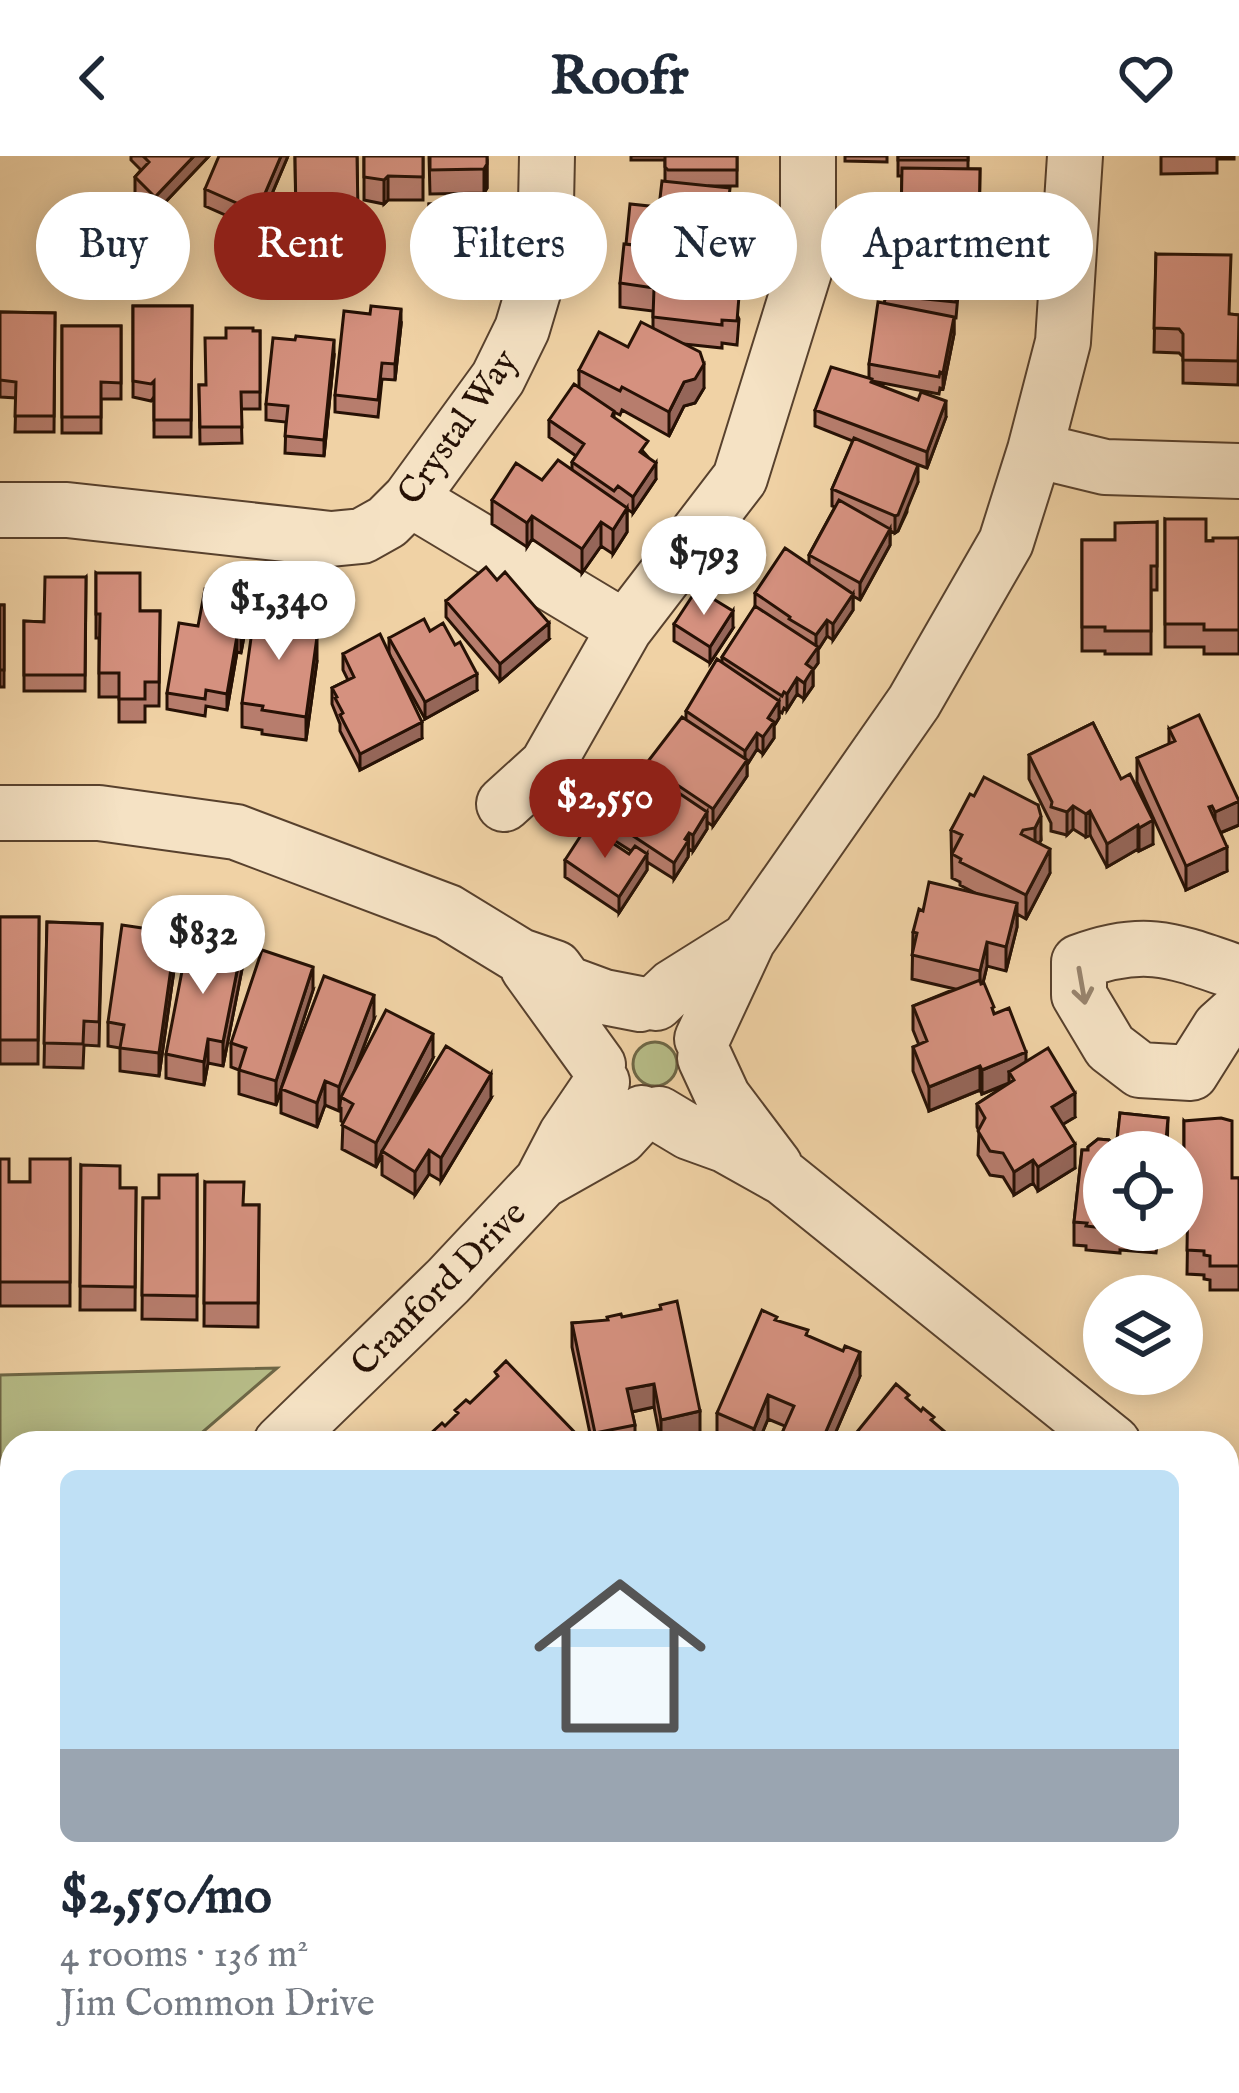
<!DOCTYPE html>
<html lang="en">
<head>
<meta charset="utf-8">
<style>
	body { margin:0; font-family:"IM FELL English",serif; background:#f6f6f7; color:#1f2937; height:100vh; display:flex; flex-direction:column; font-size:45px; white-space:nowrap }
	* { box-sizing:border-box; margin:0 }
	p { font-size:39px; color:#747a83 }
	.icon { flex:none; width:66px; height:66px; fill:none; stroke:currentColor; stroke-width:2; stroke-linecap:round; stroke-linejoin:round }
	.map { position:relative; flex:1; overflow:hidden }
	.details { position:absolute; left:0px; top:1275px; width:1239px; height:663px; display:flex; flex-direction:column; background:#fff; border-radius:36px 36px 0 0; box-shadow:0 6px 30px #0003 }
	.details>* { flex:none }
	.banner { position:absolute; left:36px; top:36px; width:1167px; height:108px; display:flex; gap:24px }
	.buttons { position:absolute; left:1083px; top:975px; display:grid; gap:24px }
	.buttons a { display:grid; place-items:center; width:120px; height:120px; border-radius:50%; background:#fff; box-shadow:0 6px 30px #0003; font-size:60px }
	.price { position:absolute; translate:-50% -102px; padding:0 27px; border-radius:42px; background:#fff; color:#222; font-size:39px; line-height:78px; filter:drop-shadow(0 3px 6px #0008) }
	.price::after { content:''; position:absolute; left:50%; top:72px; width:36px; height:27px; margin-left:-18px; background:inherit; clip-path:polygon(0 0,100% 0,50% 100%) }
	.price.selected { background:#8f2418; color:#fff }
	ul { padding:0; list-style:none }
	li { display:grid; align-content:center; gap:24px; height:636px; padding:0 60px }
	li span { display:grid; place-items:center; height:372px; border-radius:18px; color:#555 }
	li>.icon { margin-inline-start:auto }
	span .icon { width:216px; height:216px; fill:#fffc; stroke-width:1 }
	li b { font-size:51px }
	.chip { padding:0 42px; border-radius:54px; background:#fff; box-shadow:0 6px 30px #0003; font-size:42px; line-height:108px }
	.chip.selected { background:#8f2418; color:#fff }
	header { display:flex; justify-content:space-between; align-items:center; height:156px; padding:0 60px; background:#fff; font-size:54px; font-weight:700 }
	.map>svg:first-child { display:block }
	.green { fill:#b7bd88; stroke:#6e6746; stroke-width:3 }
	.lines { fill:none; stroke-linecap:round; stroke-linejoin:round }
	.minor-casing { stroke:#58412d; stroke-width:58 }
	.minor { stroke:#f5e2c4; stroke-width:54 }
	.wall { fill:#b77d6d; stroke:#261105; stroke-width:3 }
	.shaded-wall { fill:#956659; stroke:#261105; stroke-width:3 }
	.building { fill:#d5917f; stroke:#261105; stroke-width:3 }
	.oneway { stroke:#98846e }
	.labels { text-anchor:middle; stroke-width:12; stroke-linejoin:round; paint-order:stroke }
	.street-label { font-size:36px; fill:#261105; stroke:#f5e2c4 }
</style>
</head>
<body>
<header><svg class="icon" aria-label="back" viewBox="0 0 24 24"><path d="M15 5l-7 7 7 7"/></svg>Roofr<svg class="icon" aria-label="heart" viewBox="0 0 24 24"><path d="M12 20l-8-8c-3-5 5-10 8-4 3-6 11-1 8 4z"/></svg></header>
<div class="map">
<svg width="1239" height="1937" viewBox="0 0 1239 1937">
	<rect width="100%" height="100%" fill="#f0d2a5"/>
	<filter id="stains"><feTurbulence type="fractalNoise" baseFrequency=".00167" numOctaves="4"/><feColorMatrix values="0 0 0 0 .2 0 0 0 0 .09 0 0 0 0 .02 0 0 0 .5 -.17"/></filter>
	<radialGradient id="worn" r=".72"><stop offset=".6" stop-color="#630" stop-opacity="0"/><stop offset="1" stop-color="#630" stop-opacity=".3"/></radialGradient>
	<path class="green" d="M633 908a22 22 0 1 1 44 0a22 22 0 1 1-44 0Z
		M277,1212L190,1287H12V1457L0,1469V1219Z
		M1227,1706H1239V1822L1227,1823Z"/>
	<g class="lines">
		<g class="minor-casing">
			<path id="minor" d="M1035,294L1105,311L1239,315
				M410,343L625,472
				M0,354H67L331,383L362,380L387,366L410,343L498,222L522,173L545,96L547,0
				M504,648L547,609L625,472L740,322L808,103V0
				M0,657H99L236,676L448,756L520,800L555,812L566,827L604,841L640,848
				M528,812L598,909
				M1239,817C1175,795 1146,781 1079,806V839L1110,891L1140,914L1191,917L1220,871L1239,854
				M656,847L673,831L748,784
				M702,883L748,784L914,546L1006,386L1035,294L1063,186L1075,0
				M705,902L723,941L775,1010
				M659,958L689,976L725,989L784,1022L1113,1287
				M542,1025L620,981L642,957
				M281,1287L448,1125L542,1025L566,979L602,926
				M1227,1379L1239,1389
				M0,1549L12,1538"/>
		</g>
		<use href="#minor" class="minor"/>
	</g>
	<path class="wall" d="M131,0H209L155,57L135,38V21L141,14L131,4Z
		M288,0L257,73L205,50V33Z
		M295,0H357L358,73L296,74Z
		M364,0H423V44H388L384,48L364,44Z
		M429,0H487V32L484,37L430,38Z
		M631,0H737V30H711L730,49L725,99L729,123L728,138L739,163L737,189L722,187V192L684,188L704,232L695,247L684,250L669,280L622,254L620,259L614,256V262L648,301L656,323L633,357L627,353V376L613,398L601,390L582,417L532,383L527,391L492,368V344L572,314V306L576,300L549,281V264L579,231V214L628,191L653,172V155L620,151V127L659,51L665,25V4H631Z
		M845,0H887V6L845,5Z
		M898,0H968V13H980L979,87H966V106L972,122L970,141L958,139L956,162H954V178L943,233L940,232L939,238L872,225L946,261L927,312L908,305L918,326L907,351V356L898,375L895,377L890,375V389L860,444L853,440V454L833,484L827,480L818,494V507L813,514V530L804,543L797,538L787,554L784,552L782,557L779,555V562L774,570V582L763,598L757,593L747,609V620L713,670L707,666V673L693,695L689,693L688,701L674,723L647,706V714L619,757L565,721V704L629,698L631,695L609,681V664L646,616V608L686,563V555L722,506V501L755,451V437L809,408V399L835,351L832,350V333L853,285L815,270V254L869,222V208L901,79L902,20H898Z
		M1161,0H1234V3H1217V17L1161,18Z
		M429,48H474V90H470V109L430,110Z
		M1156,98L1230,158L1239,159L1238,229L1183,227V201L1179,197L1154,196Z
		M133,150H192L191,281H154V241L151,245L133,241Z
		M0,156L55,157L54,276H15L16,242L0,241Z
		M401,169L395,224L382,223L378,261L335,256V239Z
		M62,170H121V243H101V277H62Z
		M253,175H260V253H241L242,287L200,288L199,229H206L226,182Z
		M334,200L324,300L285,297L286,266L266,264V248Z
		M1165,363L1206,385L1239,382V498H1204V491H1165Z
		M1157,366V434H1151V498H1105V495H1082V384H1115Z
		M96,417L140,455H160L159,550H145V566H119V541H99V482H96Z
		M86,421L85,535H24V465L44,466Z
		M446,445L549,483L500,525L446,461Z
		M0,449H4V531H0Z
		M248,458L241,497L237,496L227,554L206,550L205,560L167,553V537L198,470Z
		M674,468L733,472L710,507L674,485Z
		M430,475L477,534L425,563L392,503L422,582L360,614L340,575V568L332,548V532L348,524L343,514V498H389V482Z
		M294,478L317,505L306,584L262,578V574L242,571V547Z
		M1093,567L1153,688L1139,695L1138,693L1107,711L1090,679L1086,681L1073,673L1067,679L1051,675V667L1029,623V599Z
		M1169,573L1239,669L1220,677L1227,715L1186,734L1137,626V602L1169,588Z
		M974,640L1038,649L1041,684L1039,687L1050,717L1026,763L1017,758V771L1006,815L987,810L983,827L994,858L1026,905L1075,961L1063,968L1075,1012L1038,1035L1033,1027L1014,1039L1003,1021L990,1019L978,999L979,975L977,971V948L1009,927L982,938L980,934L929,955L913,915V891L919,889L913,874V850L955,833L912,823L913,776L923,755L975,737L960,729V726L952,722L951,674Z
		M0,761H39L38,908H0Z
		M47,766L102,768L99,890L84,889L83,912L44,911Z
		M176,800L159,920L120,915V892L108,890V866Z
		M242,813L223,910L208,907L204,929L166,922V898Z
		M313,834L282,929L374,863L355,913L433,902L395,975L491,942L441,1025L429,1018L415,1039L382,1019V999L376,1011L342,993L343,966L341,965V951L339,955L325,949L317,971L281,957V934L276,949L239,938V914L231,911V887Z
		M1120,957L1168,962L1167,996H1104V1074H1159L1156,1097L1120,1094V1097L1086,1094V1090L1074,1089V1066L1082,994H1088V991L1098,983L1109,984L1116,993Z
		M1184,965L1232,1022H1239V1134H1210V1124L1204,1123V1119L1187,1118L1188,1057H1184Z
		M0,1003L9,1026H30L70,1003V1150H0Z
		M81,1009L120,1032H136L135,1154H80Z
		M197,1019V1164L142,1163L143,1042H159Z
		M205,1026L243,1049H259L258,1171L204,1170Z
		M622,1161L700,1279L661,1287L654,1251L632,1256L635,1269V1287H592L572,1191V1167L607,1165Z
		M777,1165L808,1180L860,1220L831,1287H779L785,1270L768,1263L758,1287H733L717,1280V1257Z
		M1227,1562H1239V1692H1227V1629H1238V1626H1227Z
		M0,1737H12V1869H0Z"/>
	<path class="shaded-wall" d="M194,0H209L155,57V41Z
		M281,0H288L257,73V56Z
		M487,8V32L484,37V13Z
		M388,20V44L384,48V24Z
		M401,153V169L395,224V208Z
		M954,161V178L943,233V217Z
		M334,184V200L324,300V284Z
		M704,208V232L695,247L684,250L669,280V256L684,226Z
		M946,245V261L927,312V296Z
		M656,307V323L633,357V341Z
		M918,309V326L898,375L895,377V360Z
		M627,352V376L613,398V374Z
		M532,360V383L527,391V367Z
		M601,366V390L582,417V393Z
		M890,373V389L860,444V427Z
		M853,438V454L833,484V468Z
		M248,441V458L241,497V481Z
		M733,455V472L710,507V491Z
		M827,464V480L818,494V507L813,514V530L804,543L806,508L816,493V479Z
		M549,467V483L500,525V508Z
		M237,480V496L227,554V538Z
		M317,481V505L306,584V561Z
		M477,518V534L425,563V546Z
		M797,522V538L787,554V538Z
		M779,545V562L774,570V582L763,598V581L768,562Z
		M422,566V582L360,614V598Z
		M757,577V593L747,609V620L713,670V653L745,606V595Z
		M1239,645V669L1215,679V656Z
		M1073,650V673L1067,679V656Z
		M1090,655V679L1086,681V658Z
		M707,656V673L693,695V679Z
		M1041,660V684L1035,695V672Z
		M1153,664V688L1139,695V672Z
		M1138,669V693L1107,711V688Z
		M689,677L688,701L674,723V707Z
		M1227,691V715L1186,734V710Z
		M1050,693V717L1026,763V739Z
		M647,698V714L619,757V741Z
		M1017,747V771L1006,815V791Z
		M176,777V800L159,920V897Z
		M987,786V810L980,839V815Z
		M242,790V813L223,910V886Z
		M313,811V834L276,949V925Z
		M374,839V863L344,943L341,941L339,955V931Z
		M433,878V902L384,996L382,995L376,1011V987Z
		M208,883V907L204,929V906Z
		M1026,896V920L1009,916V927L982,938V914Z
		M980,910V934L929,955V931Z
		M491,918V942L441,1025V1002Z
		M325,925V949L317,971V947Z
		M1075,937V961L1052,975V951Z
		M1075,988V1012L1038,1035V1011Z
		M429,994V1018L415,1039V1016Z
		M1033,1004V1027L1014,1039V1016Z
		M860,1196V1220L831,1287H821Z
		M654,1228V1251L627,1257V1233Z
		M768,1239V1263L758,1287H754V1273Z
		M700,1255V1279L661,1287V1264Z"/>
	<path class="building" d="M143,0H194L155,41L135,21L149,6Z
		M219,0H281L257,56L205,33Z
		M295,0H357L358,57L296,58Z
		M364,0H423V21L388,20L384,24L364,21Z
		M430,0H487V8L484,13L430,14Z
		M665,0H737V14H668L665,11Z
		M898,0H968V4H898Z
		M902,12L980,13L979,71L933,70V66L901,65Z
		M662,25L730,32L723,99L626,88L630,48L659,51Z
		M429,48H474V74H470V93L430,94Z
		M891,78L966,86L965,105L972,106L970,124L958,123L956,146L885,139Z
		M624,88L729,100L725,138L739,140L737,165L722,164V169L653,161L654,132L620,127Z
		M1156,98L1231,99L1229,158L1239,159L1238,205L1183,204V178L1179,173L1154,172Z
		M878,146L954,161L943,217L940,216L939,221L869,208Z
		M133,150H192L191,264H154V225L151,228L133,225Z
		M371,150L401,153L395,208L382,207L378,244L335,239L344,155L370,158Z
		M0,156L55,157L54,260H15L16,226L0,224Z
		M641,166L700,196L704,208L695,223L684,226L669,256L622,231L620,235L579,214L599,176L628,191Z
		M62,170H121V227L101,226V261H62Z
		M226,172H253V175H260V236H241L242,271H200L199,229H206L205,182H226Z
		M296,180L334,184L324,284L285,280L288,250L266,248L273,182L295,184Z
		M831,211L872,223L871,226L918,244L921,236L946,245L927,296L815,254Z
		M574,228L614,255L612,260L648,285L640,296L656,307L633,341L618,330L614,335L572,306L584,288L549,264Z
		M854,282L918,309L898,359L895,360L832,333Z
		M558,304L627,352L613,374L601,366L582,393L532,360L527,367L492,344L516,307L542,324Z
		M839,344L890,373L860,427L809,399Z
		M1165,363H1206V385H1213V382H1239V474H1204V468H1165Z
		M1157,366V410H1151V475H1105V471H1082V384H1115V367Z
		M785,392L853,438L833,468L827,464L816,479L789,463L790,461L755,437Z
		M486,411L497,424L505,416L549,467L500,508L446,445Z
		M96,417H140V455H160L159,526H145V543H119V517H99L100,458H96Z
		M45,421H86L85,519H24V465L44,466Z
		M205,433L248,441L241,481L237,480L227,538L206,534L205,543L167,537L179,467L198,470Z
		M697,433L733,455L710,491L674,468Z
		M256,446L295,451L291,478L317,481L306,561L262,554L263,550L242,547Z
		M0,449H4V514H0Z
		M755,450L818,491L806,508L813,513L804,527L797,522L787,538L784,536L782,540L722,501Z
		M424,463L430,475L443,467L455,489L460,486L477,518L425,546L389,482Z
		M380,478L422,566L360,598L340,559L343,557L335,542L337,541L332,532L354,521L343,498Z
		M717,503L779,545L768,562L774,566L763,581L757,577L745,595L686,555Z
		M1199,559L1239,645L1215,656L1212,650L1209,651L1227,691L1186,710L1137,602L1175,585L1169,573Z
		M682,561L747,604L713,653L646,608Z
		M1093,567L1121,623L1130,618L1153,664L1139,672L1138,669L1107,688L1090,655L1086,658L1073,650L1067,656L1051,651L1052,646L1029,599Z
		M643,613L707,656L693,679L689,677L685,683L688,685L674,707L609,664Z
		M984,621L1038,649L1041,660L1035,672L1023,674L1021,678L1050,693L1026,739L960,706L961,703L952,698L962,679L951,674L970,638L974,640Z
		M587,670L629,698L635,690L647,698L619,741L565,704Z
		M929,726L1017,747L1006,791L987,786L980,815L912,799L917,777L913,776L919,753L923,755Z
		M0,761H39L38,884H0Z
		M47,766L102,768L99,866L84,865L83,888L44,887Z
		M122,769L176,777L159,897L120,892L124,869L108,866Z
		M189,779L242,790L223,886L208,883L204,906L166,898Z
		M262,794L313,811L276,925L239,914L246,892L231,887Z
		M324,820L374,839L339,931L325,925L317,947L281,933Z
		M980,824L981,828L984,827L994,851L992,852L994,858L1009,852L1026,896L982,914L980,910L929,931L913,891L927,885L913,850Z
		M386,854L433,878L376,987L342,969L353,948L341,941Z
		M446,890L491,918L441,1002L429,994L415,1016L382,995Z
		M1048,892L1075,937L1052,951L1075,988L1038,1011L1033,1004L1014,1016L1003,997L990,995L978,975L985,962L977,948L1014,924L1009,916Z
		M1120,957L1168,962L1165,996H1104V1072L1086,1070L1087,1067L1074,1066L1082,994H1088V991L1098,983L1109,984L1116,993Z
		M1221,962L1232,965V1022H1239V1110H1210V1100L1204,1099V1095L1187,1094L1188,1033H1184V965Z
		M0,1003H9V1026H30V1003H70V1126H0Z
		M81,1009L120,1010V1032H136L135,1131L80,1130Z
		M159,1019H197V1140L142,1139L143,1042H159Z
		M205,1026H244L243,1049H259L258,1147H204Z
		M677,1145L700,1255L661,1264L654,1228L627,1233L635,1269L595,1277L572,1167L608,1164L607,1161L621,1158L622,1161L661,1153L660,1149Z
		M762,1154L777,1161L775,1164L808,1174L806,1179L843,1195L845,1190L860,1196L821,1287H787L779,1284L794,1250L768,1239L754,1273L717,1257Z
		M506,1205L584,1286L583,1287H437L429,1279L442,1267L445,1270L458,1257L455,1254L466,1244L470,1247L498,1220L495,1216Z
		M896,1228L909,1239L906,1242L921,1255L923,1252L934,1261L931,1264L958,1287H848Z
		M1227,1562H1239V1669H1227V1629H1238V1602H1227Z
		M0,1737H12V1846L0,1845Z
		M448,1926H520L519,1937H410V1930H448Z
		M834,1926H943V1937H833Z"/>
	<defs><path id="oneway-shaft" d="M-6 0H5M1.5-3L5.5 0L1.5 3" fill="none" stroke-width="1.6" stroke-linecap="round" stroke-linejoin="round" transform="scale(3)"/></defs>
	<use class="oneway" href="#oneway-shaft" transform="translate(1082 830) rotate(80)"/>
	<g class="labels">
		<g class="street-label">
			<text transform="translate(456 270) rotate(-55)" y="13">Crystal Way</text>
			<text transform="translate(437 1131) rotate(-45)" y="13">Cranford Drive</text>
		</g>
	</g>
	<rect width="100%" height="100%" filter="url(#stains)"/>
	<rect width="100%" height="100%" fill="url(#worn)"/>
</svg>
<div class="buttons">
<a><svg class="icon" aria-label="locate" viewBox="0 0 24 24"><circle cx="12" cy="12" r="6"/><path d="M12 2v4M12 18v4M2 12h4M18 12h4"/></svg></a>
<a><svg class="icon" aria-label="layers" viewBox="0 0 24 24"><path d="M12 4l9 5-9 5-9-5zM3 14l9 5 9-5"/></svg></a>
</div>
<b class="price" style="left:704px;top:462px">$793</b>
<b class="price" style="left:279px;top:507px">$1,340</b>
<b class="price selected" style="left:605px;top:705px">$2,550</b>
<b class="price" style="left:203px;top:841px">$832</b>
<div class="banner">
<a class="chip">Buy</a>
<a class="chip selected">Rent</a>
<a class="chip">Filters</a>
<a class="chip">New</a>
<a class="chip">Apartment</a>
</div>
<section class="details">
<ul>
<li><span style="background:linear-gradient(#bfe0f5 75%,#9aa5b1 0)"><svg class="icon" aria-label="home" viewBox="0 0 24 24"><path d="M3 11l9-7 9 7M6 9v11h12V9"/></svg></span><div><b>$2,550/mo</b><p>4 rooms · 136 m²</p><p>Jim Common Drive</p></div></li>
</ul>
</section>
</div>
</body>
</html>
